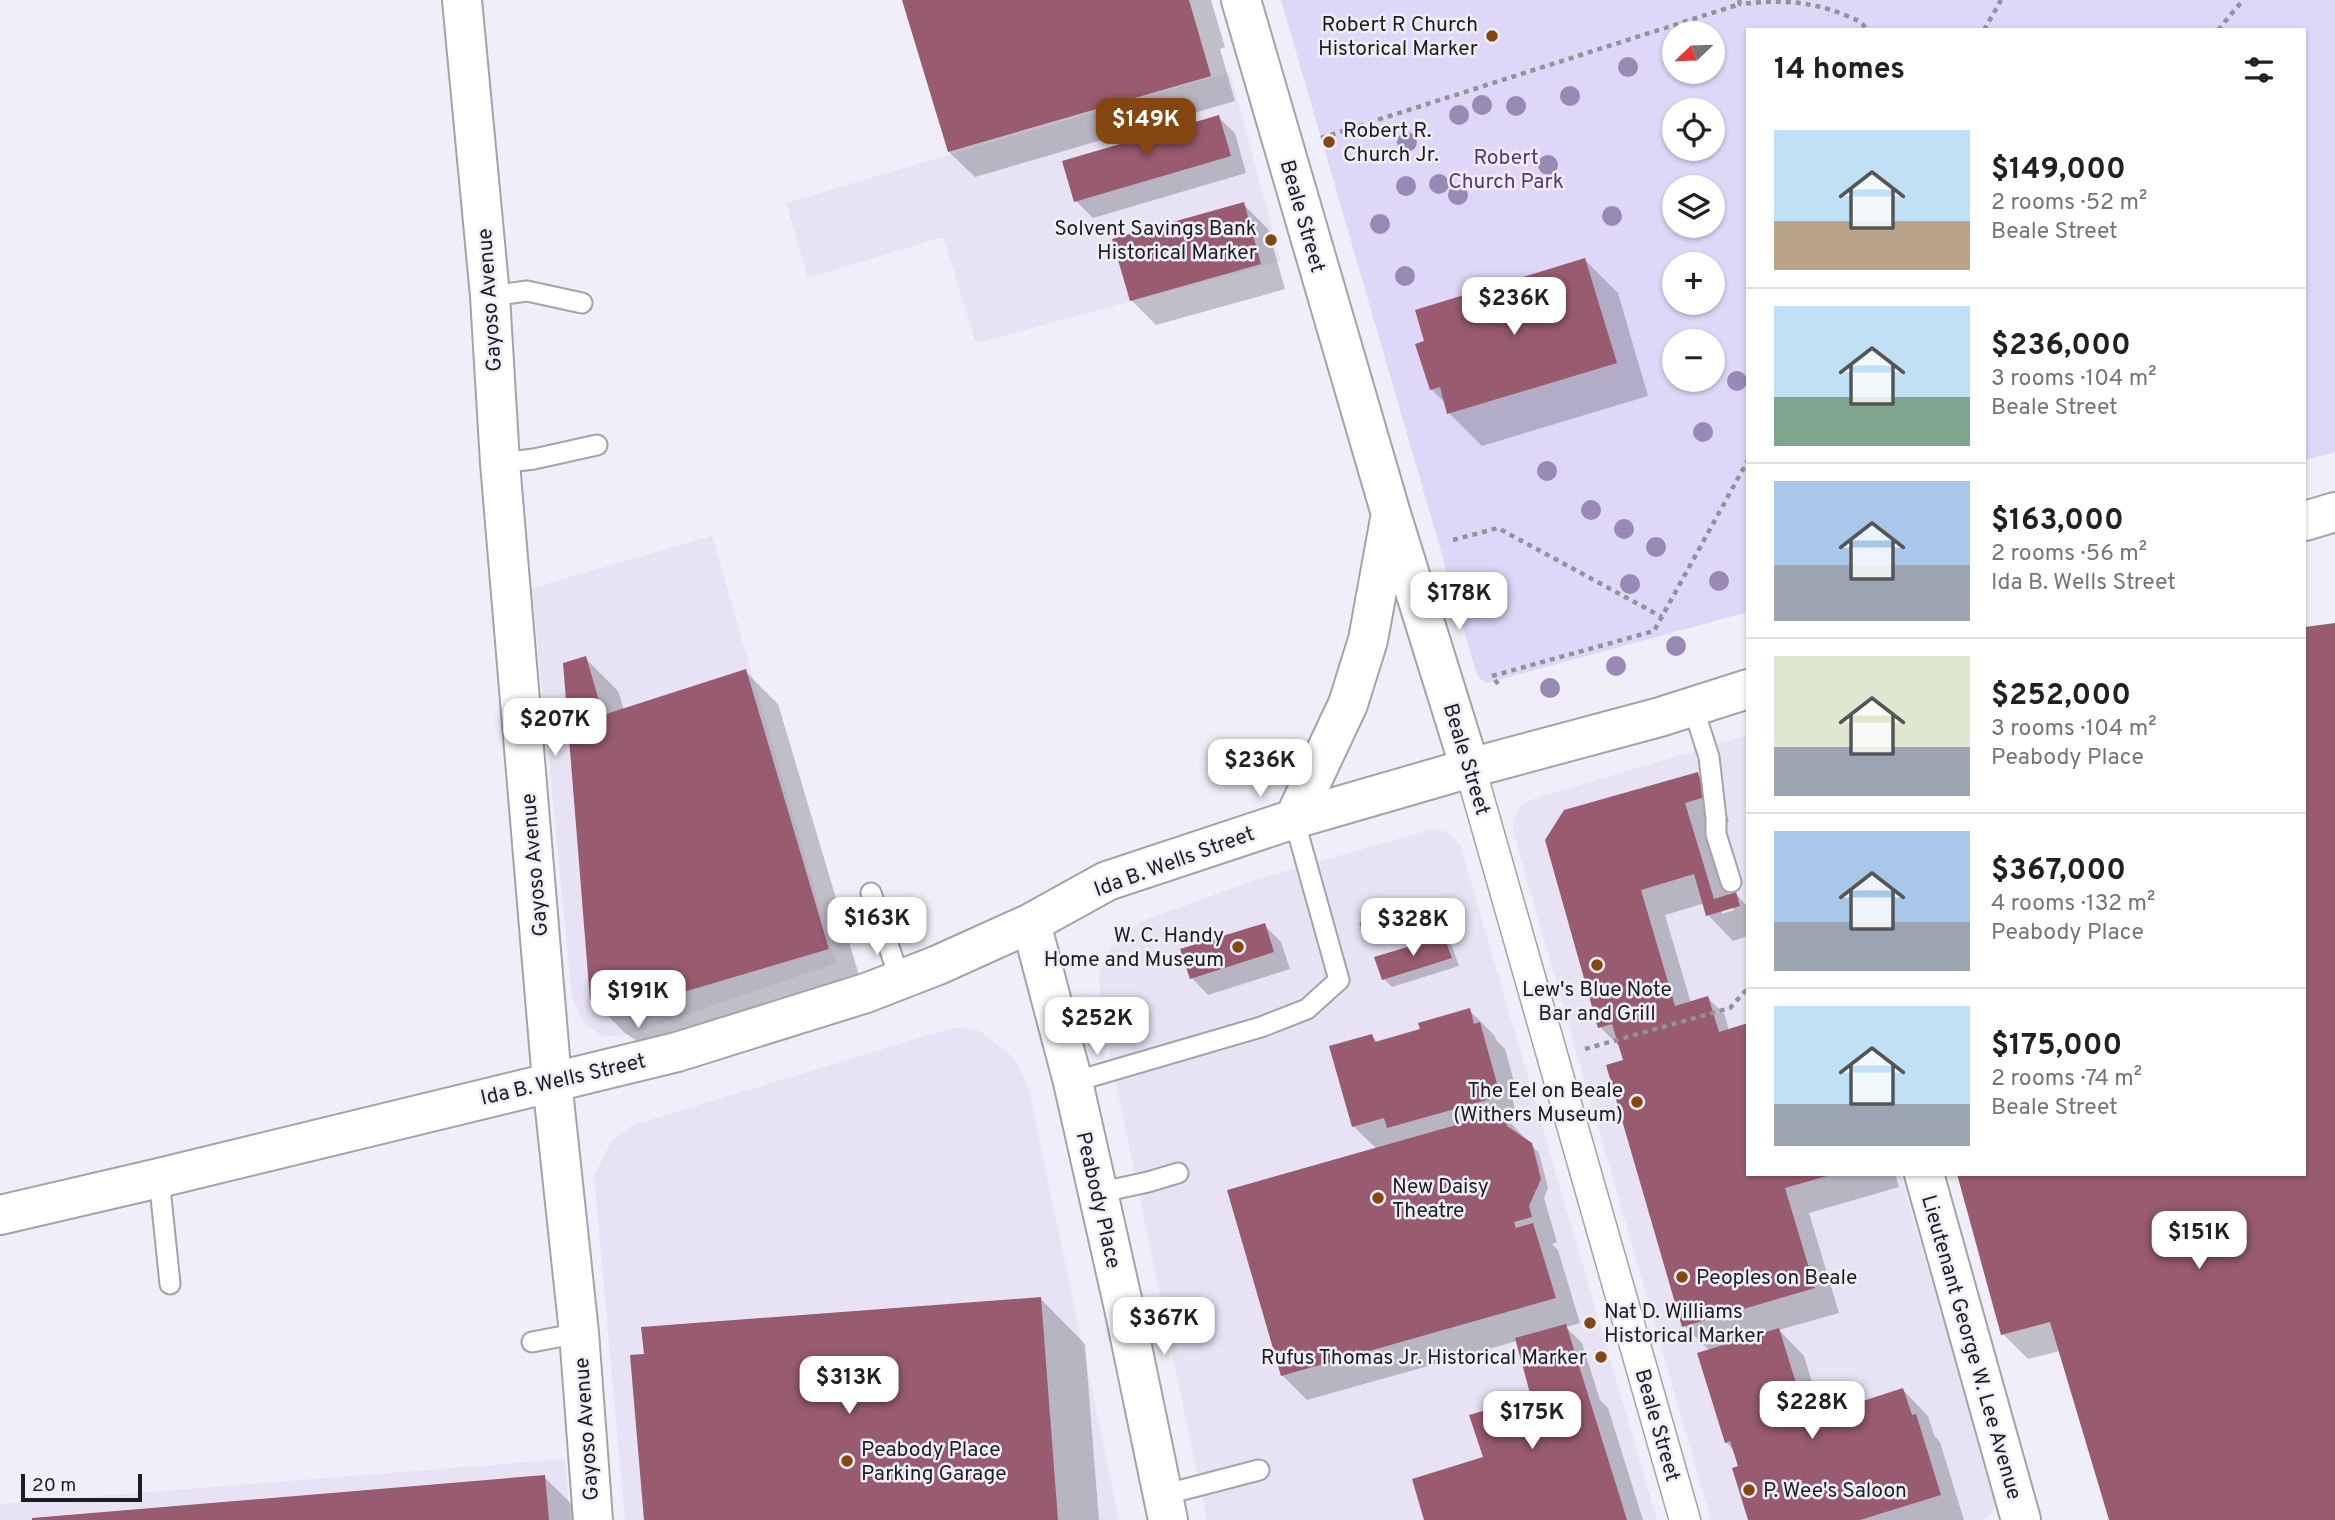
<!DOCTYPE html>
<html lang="en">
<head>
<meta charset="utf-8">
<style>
	body { margin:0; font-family:Overpass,sans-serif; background:#f6f6f6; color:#202124; height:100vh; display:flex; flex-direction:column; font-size:26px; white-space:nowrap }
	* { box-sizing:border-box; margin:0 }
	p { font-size:23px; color:#757577 }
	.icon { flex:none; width:38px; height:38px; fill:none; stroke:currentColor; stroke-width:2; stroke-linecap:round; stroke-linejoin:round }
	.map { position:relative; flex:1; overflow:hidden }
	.details { position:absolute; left:1746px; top:28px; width:560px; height:1148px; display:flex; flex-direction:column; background:#fff; border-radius:0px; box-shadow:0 2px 5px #0004 }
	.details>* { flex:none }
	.needle { width:46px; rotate:247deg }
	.fabs { position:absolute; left:1662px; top:21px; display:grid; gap:14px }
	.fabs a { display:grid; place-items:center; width:63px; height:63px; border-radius:50%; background:#fff; box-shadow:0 2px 5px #0004; font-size:35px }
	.scale { position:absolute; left:21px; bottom:18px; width:121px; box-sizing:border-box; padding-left:7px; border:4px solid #1e1d20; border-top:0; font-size:19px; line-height:24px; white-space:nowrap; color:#1e1d20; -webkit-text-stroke:5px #f0eef8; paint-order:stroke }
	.price { position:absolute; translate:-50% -60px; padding:0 16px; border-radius:14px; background:#fff; color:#222; font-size:23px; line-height:46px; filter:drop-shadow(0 2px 4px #0008) }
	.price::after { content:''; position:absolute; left:50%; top:42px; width:21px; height:16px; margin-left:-10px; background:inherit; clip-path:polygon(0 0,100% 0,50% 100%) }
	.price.active { background:#86460f; color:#fff }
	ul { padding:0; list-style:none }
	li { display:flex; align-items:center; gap:21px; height:175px; padding:0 28px }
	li+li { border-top:2px solid #e0e0e0 }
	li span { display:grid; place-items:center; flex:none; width:196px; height:140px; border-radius:0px; color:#555 }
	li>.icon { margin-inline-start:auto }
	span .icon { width:84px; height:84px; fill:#fffc; stroke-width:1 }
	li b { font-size:30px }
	h2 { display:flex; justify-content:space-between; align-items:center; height:84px; padding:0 28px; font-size:30px }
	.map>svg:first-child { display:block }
	.built { fill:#e7e3f4 }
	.green { fill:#dfd7f8; fill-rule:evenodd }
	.shadow { fill:#0003; fill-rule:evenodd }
	.building { fill:#995b70 }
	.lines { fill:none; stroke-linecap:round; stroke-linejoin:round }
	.service-casing { stroke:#a4a2ab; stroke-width:23 }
	.pedestrian-casing { stroke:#a4a2ab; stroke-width:33 }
	.minor-casing { stroke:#a4a2ab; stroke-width:42 }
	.tertiary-casing { stroke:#a4a2ab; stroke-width:42 }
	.path { stroke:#949299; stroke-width:4.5; stroke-dasharray:5 5; stroke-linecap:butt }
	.service { stroke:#fff; stroke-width:19 }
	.pedestrian { stroke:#fff; stroke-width:30 }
	.minor { stroke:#fff; stroke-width:38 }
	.tertiary { stroke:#fff; stroke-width:38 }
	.tree { fill:#988ab5 }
	.poi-dot { fill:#86460f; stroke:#f0eef8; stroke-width:2.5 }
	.labels { text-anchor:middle; stroke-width:5; stroke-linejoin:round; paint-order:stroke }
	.poi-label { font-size:21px; fill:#1e1d20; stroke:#f0eef8; text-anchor:start }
	.park-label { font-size:21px; fill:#50387f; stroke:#f0eef8 }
	.street-label { font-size:21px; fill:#1e1d20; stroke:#f0eef8 }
</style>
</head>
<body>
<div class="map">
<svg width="2335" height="1520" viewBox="0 0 2335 1520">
	<rect width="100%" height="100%" fill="#f0eef8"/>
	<path class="built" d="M1230,72L1281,261L976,343L943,237L808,278L786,203Z
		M712,536L836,963L621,1037L600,1035L584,1023L572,997L532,588Z
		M1748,735V1174H1900L1993,1488L1995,1508L1988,1516L1981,1520H1711L1514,835L1513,821L1519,809L1525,803L1536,798Z
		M1432,829L1447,832L1460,844L1657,1520H1207L1102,1016L1099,975L1106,953L1119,939L1140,922L1255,880Z
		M957,1028L979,1030L1015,1059L1028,1086L1119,1520H625L594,1176L612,1140L633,1125L939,1032Z
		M565,1459L570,1520H0V1504Z"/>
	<path class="green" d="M1281,0H2335V452L2305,460V30H1748V612L1487,683L1480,679L1475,668ZM1675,33H1713V72H1675ZM1675,110H1713V149H1675ZM1675,187H1713V226H1675ZM1675,264H1713V303H1675ZM1675,341H1713V380H1675Z"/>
	<path class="shadow" d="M904,0H1211L1225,47L1220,49L1235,101L975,177L949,152Z
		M1218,117L1235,133L1246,173L1093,218L1076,201Z
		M1243,204L1268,229L1285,289L1156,325L1131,300Z
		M1585,260L1618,293L1648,396L1482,446L1449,413L1446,404L1431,389Z
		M2335,625V1520H2111L2060,1351L2028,1359L2003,1334L2305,1174V629Z
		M585,658L618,691L624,710L745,671L778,704L861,982L644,1046L625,1033L591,999Z
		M1697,774L1722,799L1729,822L1709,828L1729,896L1736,894L1748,907V936L1733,941L1708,915L1705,903L1665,915L1691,1003L1708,998L1725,1015L1729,1031L1748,1025V1174H1895L1899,1187L1809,1213L1839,1313L1779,1330L1804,1356L1822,1416L1903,1390L1928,1416L1934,1435L1940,1442L1964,1520H1750L1735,1452L1726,1442L1710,1351L1684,1326L1625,1061L1621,1048L1600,1027L1547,840ZM1733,907L1734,910L1722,914V910Z
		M1264,925L1281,942L1290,969L1208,995L1192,978Z
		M1444,938L1452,946L1459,966L1392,987L1384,979Z
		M1469,1010L1495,1036L1496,1040L1505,1049L1517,1092L1511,1094L1515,1109L1511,1114L1504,1116L1539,1153L1548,1188L1544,1198L1557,1242L1552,1244L1558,1250L1580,1323L1566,1327L1582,1343L1600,1400L1608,1408L1643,1520H1426L1485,1458L1535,1397L1517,1341L1307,1400L1282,1375L1377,1149L1353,1126L1372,1036L1378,1043L1422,1030Z
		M1040,1298L1085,1344L1099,1520H645Z
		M544,1477L577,1509L578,1520H30Z"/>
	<path class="building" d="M902,0H1189L1211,76L948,152Z
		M1219,115L1231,156L1074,202L1062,161Z
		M1244,202L1261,264L1130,301L1112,239Z
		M1585,258L1617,363L1447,414L1440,387L1430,390L1415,344L1424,341L1415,310Z
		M2335,623V1520H2109L2050,1322L2001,1335L1957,1174H2305V627Z
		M586,656L603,715L746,669L829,949L609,1014L590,1000L563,663Z
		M1698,772L1705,797L1685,803L1714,899L1736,892L1740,906L1706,916L1694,874L1641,890L1675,1006L1708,996L1719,1032L1748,1023V1174L1830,1175L1785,1188L1815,1288L1682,1327L1606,1065L1623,1060L1612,1024L1598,1028L1545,840L1564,810Z
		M1265,923L1274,952L1190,979L1180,949Z
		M1444,936L1452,958L1382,980L1374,957Z
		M1470,1008L1474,1024L1480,1022L1499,1091L1494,1098L1387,1128L1384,1118L1352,1127L1329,1046L1372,1034L1375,1042L1420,1029L1418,1023Z
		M1502,1112L1507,1126L1532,1143L1541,1179L1529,1206L1532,1217L1514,1222L1516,1228L1533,1223L1556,1298L1281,1376L1227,1190Z
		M1041,1297L1058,1520H644L630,1355L644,1354L641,1327Z
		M1566,1324L1627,1520H1424L1412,1479L1483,1457L1469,1415L1531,1397L1515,1338Z
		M1779,1328L1807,1419L1903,1388L1912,1415L1916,1414L1941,1495L1860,1520H1748L1732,1468L1738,1466L1730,1441L1725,1443L1697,1353Z
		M545,1475L549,1520H32V1518Z"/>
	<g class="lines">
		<g class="service-casing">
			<path id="service" d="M490,296L527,291L582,303
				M500,463L534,459L597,445
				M1693,707L1709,757L1716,818V834L1731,882
				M871,893L900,980
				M1073,1082L1261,1027L1307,1009L1339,980L1294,819
				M159,1178L170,1284
				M1097,1193L1148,1182L1178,1173
				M532,1342L579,1333
				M1163,1495L1259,1470"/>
		</g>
		<g class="pedestrian-casing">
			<path id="pedestrian" d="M1470,768L1685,1520"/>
		</g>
		<g class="minor-casing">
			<path id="minor" d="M462,0L490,296L500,463L552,1081L579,1333L593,1520
				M1924,1174L2021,1520"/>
		</g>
		<g class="tertiary-casing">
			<path id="tertiary" d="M1241,0L1391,514L1470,768
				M2305,521L2335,512
				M1294,819L1348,704L1368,640L1390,519
				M1031,923L1073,1082L1124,1308L1168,1520
				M0,1215L159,1178L677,1052L866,993L938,965L1031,923L1107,881L1294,819L1470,768L1660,717L1748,689"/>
		</g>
		<path class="path" d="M1739,0L1740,4C1780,0 1807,0 1845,15C1854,19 1862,21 1867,30
			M1984,30L2001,0
			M2218,30L2243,0
			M1321,138L1740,4
			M1453,540L1498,528L1662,617
			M1498,684L1492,676L1654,631L1748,460
			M1360,925L1454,901
			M1585,1049L1730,1008L1748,988"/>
		<use href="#service" class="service"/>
		<use href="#pedestrian" class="pedestrian"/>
		<use href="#minor" class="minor"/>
		<use href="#tertiary" class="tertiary"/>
	</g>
	<g class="tree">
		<circle cx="1628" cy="67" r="10"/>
		<circle cx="1570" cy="96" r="10"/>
		<circle cx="1482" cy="105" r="10"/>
		<circle cx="1516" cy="106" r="10"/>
		<circle cx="1459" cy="115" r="10"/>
		<circle cx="1407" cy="142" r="10"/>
		<circle cx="1548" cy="165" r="10"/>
		<circle cx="1439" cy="184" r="10"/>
		<circle cx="1406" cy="186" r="10"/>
		<circle cx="1458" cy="195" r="10"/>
		<circle cx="1612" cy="216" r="10"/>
		<circle cx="1380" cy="224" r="10"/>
		<circle cx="1405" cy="276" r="10"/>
		<circle cx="1737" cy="381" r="10"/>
		<circle cx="1703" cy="432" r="10"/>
		<circle cx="1547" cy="471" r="10"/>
		<circle cx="1591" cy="510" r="10"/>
		<circle cx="1624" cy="529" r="10"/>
		<circle cx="1656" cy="547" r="10"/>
		<circle cx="1719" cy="581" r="10"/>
		<circle cx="1630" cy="584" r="10"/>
		<circle cx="1676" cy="646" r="10"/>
		<circle cx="1616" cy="666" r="10"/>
		<circle cx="1550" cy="688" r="10"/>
	</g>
	<g class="poi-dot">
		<circle cx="1492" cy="36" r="7"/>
		<circle cx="1329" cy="142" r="7"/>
		<circle cx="1271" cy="240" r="7"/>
		<circle cx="1238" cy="947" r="7"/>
		<circle cx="1597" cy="965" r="7"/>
		<circle cx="1637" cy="1102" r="7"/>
		<circle cx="1378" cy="1198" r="7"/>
		<circle cx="1682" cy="1277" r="7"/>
		<circle cx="1590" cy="1323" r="7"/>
		<circle cx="1601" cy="1357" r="7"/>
		<circle cx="847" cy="1461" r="7"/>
		<circle cx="1749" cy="1490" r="7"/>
	</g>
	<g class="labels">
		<g class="poi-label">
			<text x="1478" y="31" text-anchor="end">Robert R Church<tspan x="1478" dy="24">Historical Marker</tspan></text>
			<text x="1343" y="137">Robert R.<tspan x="1343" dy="24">Church Jr.</tspan></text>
			<text x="1257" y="235" text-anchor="end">Solvent Savings Bank<tspan x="1257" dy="24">Historical Marker</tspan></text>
			<text x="1224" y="942" text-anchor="end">W. C. Handy<tspan x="1224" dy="24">Home and Museum</tspan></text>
			<text x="1597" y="996" text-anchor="middle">Lew's Blue Note<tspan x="1597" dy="24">Bar and Grill</tspan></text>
			<text x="1623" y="1097" text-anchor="end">The Eel on Beale<tspan x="1623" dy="24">(Withers Museum)</tspan></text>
			<text x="1392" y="1193">New Daisy<tspan x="1392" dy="24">Theatre</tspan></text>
			<text x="1696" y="1284">Peoples on Beale</text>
			<text x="1604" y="1318">Nat D. Williams<tspan x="1604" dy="24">Historical Marker</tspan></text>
			<text x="1587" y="1364" text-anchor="end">Rufus Thomas Jr. Historical Marker</text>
			<text x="861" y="1456">Peabody Place<tspan x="861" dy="24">Parking Garage</tspan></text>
			<text x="1763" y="1497">P. Wee's Saloon</text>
		</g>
		<g class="park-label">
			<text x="1506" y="164">Robert<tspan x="1506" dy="24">Church Park</tspan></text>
		</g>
		<g class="street-label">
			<text transform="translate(1303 216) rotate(74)" y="7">Beale Street</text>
			<text transform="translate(489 300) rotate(-94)" y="7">Gayoso Avenue</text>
			<text transform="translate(1467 759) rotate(73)" y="7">Beale Street</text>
			<text transform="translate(1174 861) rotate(-20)" y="7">Ida B. Wells Street</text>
			<text transform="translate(534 865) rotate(-95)" y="7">Gayoso Avenue</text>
			<text transform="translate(563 1079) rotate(-13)" y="7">Ida B. Wells Street</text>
			<text transform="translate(1099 1200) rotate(77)" y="7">Peabody Place</text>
			<text transform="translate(1972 1347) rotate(74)" y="7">Lieutenant George W. Lee Avenue</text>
			<text transform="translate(1658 1425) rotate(74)" y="7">Beale Street</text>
			<text transform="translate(586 1429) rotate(-94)" y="7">Gayoso Avenue</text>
		</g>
	</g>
</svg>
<div class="fabs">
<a><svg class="needle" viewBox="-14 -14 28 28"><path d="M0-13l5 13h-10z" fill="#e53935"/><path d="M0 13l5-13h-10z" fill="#757577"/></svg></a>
<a><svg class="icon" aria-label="locate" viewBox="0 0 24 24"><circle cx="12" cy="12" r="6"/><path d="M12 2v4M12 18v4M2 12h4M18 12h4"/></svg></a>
<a><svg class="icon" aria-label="layers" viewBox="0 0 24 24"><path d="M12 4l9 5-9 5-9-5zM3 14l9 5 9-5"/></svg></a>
<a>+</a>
<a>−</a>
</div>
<div class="scale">20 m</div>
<b class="price active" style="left:1146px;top:158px">$149K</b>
<b class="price" style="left:1514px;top:337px">$236K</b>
<b class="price" style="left:1459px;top:632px">$178K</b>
<b class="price" style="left:555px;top:758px">$207K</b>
<b class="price" style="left:1260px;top:799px">$236K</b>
<b class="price" style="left:877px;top:957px">$163K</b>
<b class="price" style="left:1413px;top:958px">$328K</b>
<b class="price" style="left:638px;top:1030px">$191K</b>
<b class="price" style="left:1097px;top:1057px">$252K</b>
<b class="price" style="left:2199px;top:1271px">$151K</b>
<b class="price" style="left:1164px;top:1357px">$367K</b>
<b class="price" style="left:849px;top:1416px">$313K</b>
<b class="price" style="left:1812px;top:1441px">$228K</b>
<b class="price" style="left:1532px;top:1451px">$175K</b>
<section class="details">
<h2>14 homes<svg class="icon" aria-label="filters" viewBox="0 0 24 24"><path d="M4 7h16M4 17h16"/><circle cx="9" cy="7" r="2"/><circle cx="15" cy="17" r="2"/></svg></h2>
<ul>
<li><span style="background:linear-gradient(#bfe0f5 65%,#b9a48a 0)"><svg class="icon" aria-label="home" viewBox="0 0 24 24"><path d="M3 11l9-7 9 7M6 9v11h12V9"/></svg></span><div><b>$149,000</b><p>2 rooms · 52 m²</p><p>Beale Street</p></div></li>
<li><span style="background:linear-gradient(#bfe0f5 65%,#7fa58c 0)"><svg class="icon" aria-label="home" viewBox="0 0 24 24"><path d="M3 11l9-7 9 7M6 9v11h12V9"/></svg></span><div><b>$236,000</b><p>3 rooms · 104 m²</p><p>Beale Street</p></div></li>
<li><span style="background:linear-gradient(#a9c7e8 60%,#9aa5b1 0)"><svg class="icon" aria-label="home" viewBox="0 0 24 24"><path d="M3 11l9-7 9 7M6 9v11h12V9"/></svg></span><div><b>$163,000</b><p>2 rooms · 56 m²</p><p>Ida B. Wells Street</p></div></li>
<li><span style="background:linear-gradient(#dfe7d0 65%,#9aa5b1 0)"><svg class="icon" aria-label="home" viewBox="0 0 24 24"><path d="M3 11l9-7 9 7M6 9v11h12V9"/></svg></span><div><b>$252,000</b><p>3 rooms · 104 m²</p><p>Peabody Place</p></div></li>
<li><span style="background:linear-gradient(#a9c7e8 65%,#9aa5b1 0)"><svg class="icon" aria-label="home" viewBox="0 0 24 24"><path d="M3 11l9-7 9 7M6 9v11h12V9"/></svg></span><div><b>$367,000</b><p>4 rooms · 132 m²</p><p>Peabody Place</p></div></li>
<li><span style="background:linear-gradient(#bfe0f5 70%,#9aa5b1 0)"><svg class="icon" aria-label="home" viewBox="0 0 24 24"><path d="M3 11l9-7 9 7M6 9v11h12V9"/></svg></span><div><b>$175,000</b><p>2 rooms · 74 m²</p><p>Beale Street</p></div></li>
</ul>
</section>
</div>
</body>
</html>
